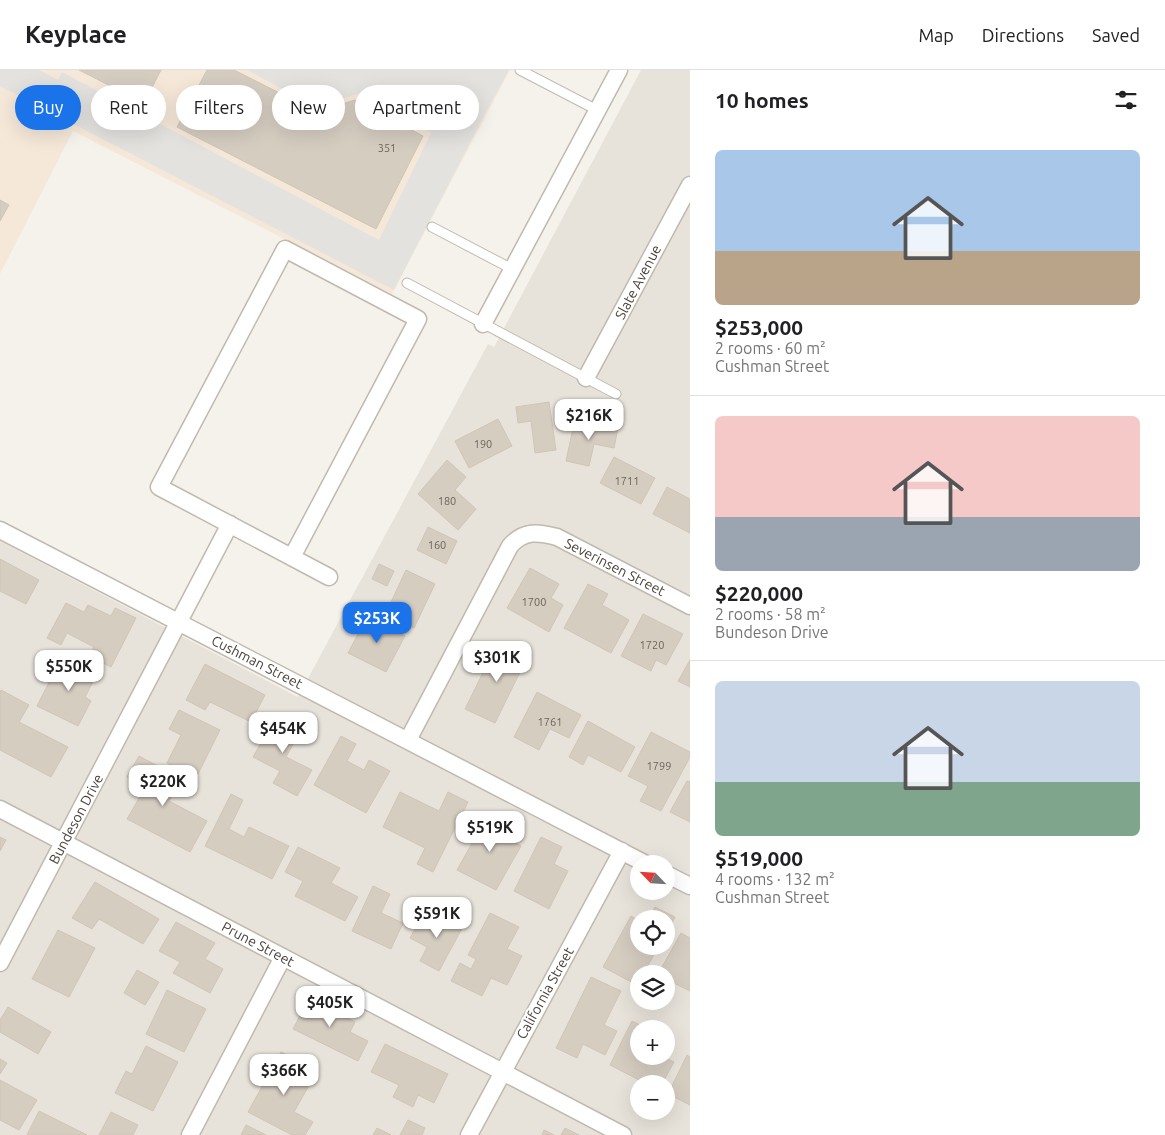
<!DOCTYPE html>
<html lang="en">
<head>
<meta charset="utf-8">
<style>
	body { margin:0; font-family:Ubuntu,sans-serif; background:#f6f6f6; color:#202124; height:100vh; display:flex; flex-direction:column; font-size:19px; white-space:nowrap }
	* { box-sizing:border-box; margin:0 }
	p { font-size:16px; color:#757577 }
	.icon { flex:none; width:28px; height:28px; fill:none; stroke:currentColor; stroke-width:2; stroke-linecap:round; stroke-linejoin:round }
	.map { position:relative; flex:1; overflow:hidden }
	.details { display:flex; flex-direction:column; background:#fff; width:475px }
	.details>* { flex:none }
	.hud { position:absolute; left:15px; top:15px; width:475px; height:45px; display:flex; gap:10px }
	.needle { width:32px; rotate:295deg }
	.fabs { position:absolute; left:630px; top:785px; display:grid; gap:10px }
	.fabs a { display:grid; place-items:center; width:45px; height:45px; border-radius:50%; background:#fff; box-shadow:0 5px 20px #0002; font-size:25px }
	.price { position:absolute; translate:-50% -42px; padding:0 11px; border-radius:10px; background:#fff; color:#222; font-size:16px; line-height:32px; filter:drop-shadow(0 1px 2px #0008) }
	.price::after { content:''; position:absolute; left:50%; top:30px; width:15px; height:11px; margin-left:-8px; background:inherit; clip-path:polygon(0 0,100% 0,50% 100%) }
	.price.current { background:#1a73e8; color:#fff }
	ul { padding:0; list-style:none }
	li { display:grid; align-content:center; gap:10px; height:265px; padding:0 25px }
	li+li { border-top:1px solid #e0e0e0 }
	li span { display:grid; place-items:center; height:155px; border-radius:8px; color:#555 }
	li>.icon { margin-inline-start:auto }
	span .icon { width:90px; height:90px; fill:#fffc; stroke-width:1 }
	li b { font-size:21px }
	h2 { display:flex; justify-content:space-between; align-items:center; height:60px; padding:0 25px; font-size:21px }
	.tag { padding:0 18px; border-radius:22px; background:#fff; box-shadow:0 5px 20px #0002; font-size:18px; line-height:45px }
	.tag.current { background:#1a73e8; color:#fff }
	header { display:flex; align-items:center; gap:30px; box-sizing:border-box; height:70px; padding:0 25px; background:#fff; border-bottom:1px solid #e0e0e0 }
	header strong { font-size:24px }
	nav { display:flex; gap:28px; margin-inline-start:auto; font-size:18px }
	main { display:flex; flex:1; min-height:0 }
	.map>svg:first-child { display:block }
	.residential { fill:#e8e3da; fill-rule:evenodd }
	.commercial { fill:#f5e8d9 }
	.parking { fill:#e4e2df }
	.building { fill:#d6cdc1; stroke:#d0c5b5 }
	.lines { fill:none; stroke-linecap:round; stroke-linejoin:round }
	.service-casing { stroke:#c0b9ae; stroke-width:11 }
	.minor-casing { stroke:#c0b9ae; stroke-width:19 }
	.service { stroke:#fff; stroke-width:9 }
	.minor { stroke:#fff; stroke-width:16 }
	.labels { text-anchor:middle; stroke-width:4.5; stroke-linejoin:round; paint-order:stroke }
	.number-label { font-size:11px; fill:#6c655b }
	.street-label { font-size:14px; fill:#494239; stroke:#fff }
</style>
</head>
<body>
<header>
<strong>Keyplace</strong>
<nav><a>Map</a><a>Directions</a><a>Saved</a></nav>
</header>
<main>
<div class="map">
<svg width="690" height="1065" viewBox="0 0 690 1065">
	<rect width="100%" height="100%" fill="#f5f2ec"/>
	<path class="residential" d="M641,0H690V1065H0V471L298,627L488,274L494,277ZM639,794H666V821H639ZM639,849H666V876H639ZM639,904H666V931H639ZM639,959H666V986H639ZM639,1014H666V1041H639Z"/>
	<path class="commercial" d="M0,0H510L392,224L73,61L0,204Z"/>
	<path class="parking" d="M0,0H39L58,10L62,2L379,170L431,63L359,23L317,38L247,0H509L474,65L394,220L0,16Z"/>
	<path class="building" d="M79,0H161L144,33Z
		M207,0H234L317,42L355,30L423,66L376,159L177,57Z
		M0,130L9,135L0,151Z
		M549,332L556,380L535,383L531,351L518,353L516,337Z
		M498,349L512,376L469,398L455,371Z
		M575,349L618,358L614,378L594,374L589,396L566,391Z
		M614,387L655,408L641,434L600,413Z
		M447,390L466,407L455,420L476,439L458,460L418,424Z
		M667,417L690,429V463L653,444Z
		M428,457L457,471L446,494L417,480Z
		M0,489L39,510L26,534L0,521Z
		M379,494L394,501L387,516L372,509Z
		M530,498L559,514L551,528L563,535L549,562L507,538Z
		M406,500L435,514L414,558L385,545Z
		M588,514L608,524L602,535L629,550L611,583L564,558Z
		M66,533L84,542L88,535L111,546L115,538L136,548L111,597L89,586L94,577L67,563L61,575L47,568Z
		M643,544L683,564L666,595L656,590L651,601L621,586Z
		M367,547L405,566L386,602L348,583Z
		M498,572L528,586L495,653L465,639Z
		M74,590L98,602L85,627L91,631L78,656L37,636L59,593L69,598Z
		M690,590V617L678,611Z
		M205,594L265,625L251,652L210,632L205,640L186,630Z
		M1,620L29,635L19,652L68,677L51,707L0,680V623Z
		M537,622L581,645L569,668L550,659L539,680L514,667Z
		M179,640L220,660L196,708L167,693L181,665L169,659Z
		M278,643L303,657L286,687L312,700L297,726L273,713L280,701L253,687Z
		M588,651L635,677L621,702L588,685L583,695L569,687Z
		M651,662L690,682V687L661,741L640,731L648,716L628,706Z
		M341,666L356,674L347,691L364,700L369,690L390,701L366,743L314,715Z
		M139,686L182,709L169,731L207,751L190,782L127,749L146,716L127,707Z
		M687,711L690,712V752L670,742Z
		M400,722L439,741L448,722L468,732L433,802L417,794L425,778L383,757Z
		M231,724L243,730L229,759L244,767L249,757L289,776L272,809L205,776Z
		M489,743L515,757L508,769L521,776L496,820L457,800Z
		M0,767L6,770L0,781Z
		M541,767L562,777L554,794L568,801L549,839L514,821Z
		M298,777L340,798L331,813L358,827L345,851L295,826L303,811L285,802Z
		M95,812L159,849L143,874L99,849L92,859L72,848Z
		M373,816L390,824L381,843L403,853L391,879L352,861Z
		M655,837L675,847L666,863V849H648Z
		M452,843L466,851L439,901L420,891L427,877L410,868L422,846L444,858Z
		M490,843L519,857L507,879L522,886L507,915L491,908L482,926L451,911L460,893L471,899L476,889L468,885Z
		M631,846L639,851V876H659L643,904H639V911L637,915L603,897Z
		M176,852L215,873L205,889L223,899L210,923L173,903L180,892L159,881Z
		M58,860L95,878L69,927L32,909Z
		M681,863L690,868V921L666,909V904H658Z
		M137,900L159,912L145,935L124,923Z
		M591,907L621,921L604,955L617,961L605,985L583,974L577,988L556,978Z
		M167,920L206,939L184,982L146,964Z
		M312,922L326,928L322,935L355,952L350,962L368,971L358,991L293,959Z
		M8,937L51,962L38,984L0,962V950Z
		M632,951L646,958L639,959V986H661L674,992L662,1014H647L610,995Z
		M385,974L448,1004L434,1033L418,1025L413,1037L393,1027L399,1015L371,1002Z
		M146,976L178,992L153,1041L115,1023L126,1001L132,1004Z
		M281,982L317,1001L294,1042L313,1052L305,1065H292L248,1042Z
		M687,985L690,987V1035L668,1024Z
		M0,989L7,993L0,1004Z
		M0,1010L37,1030L19,1060L0,1050Z
		M39,1041L87,1065H27Z
		M111,1042L138,1055L133,1065H99Z
		M408,1050L425,1058L422,1065H400Z
		M246,1055L266,1065H241Z
		M377,1058L391,1065H373Z
		M565,1058L579,1065H561Z
		M544,1060L554,1065H542Z"/>
	<g class="lines">
		<g class="service-casing">
			<path id="service" d="M520,0L597,40
				M432,157L512,199
				M407,213L616,324"/>
		</g>
		<g class="minor-casing">
			<path id="minor" d="M483,254L619,0
				M586,308L690,115
				M0,460L646,794
				M292,487L418,249L285,179L159,417L329,507
				M408,670L510,476C524,460 538,462 557,467L690,536
				M0,739L623,1065
				M666,804L690,816
				M0,893L230,454
				M190,1065L283,887
				M469,1065L622,781"/>
		</g>
		<use href="#service" class="service"/>
		<use href="#minor" class="minor"/>
	</g>
	<g class="labels">
		<g class="number-label">
			<text x="387" y="82">351</text>
			<text x="483" y="378">190</text>
			<text x="627" y="415">1711</text>
			<text x="447" y="435">180</text>
			<text x="437" y="479">160</text>
			<text x="534" y="536">1700</text>
			<text x="652" y="579">1720</text>
			<text x="550" y="656">1761</text>
			<text x="659" y="700">1799</text>
		</g>
		<g class="street-label">
			<text transform="translate(638 212) rotate(-62)" y="5">Slate Avenue</text>
			<text transform="translate(615 497) rotate(27)" y="5">Severinsen Street</text>
			<text transform="translate(257 592) rotate(27)" y="5">Cushman Street</text>
			<text transform="translate(76 749) rotate(-62)" y="5">Bundeson Drive</text>
			<text transform="translate(258 874) rotate(28)" y="5">Prune Street</text>
			<text transform="translate(545 923) rotate(-61)" y="5">California Street</text>
		</g>
	</g>
</svg>
<div class="fabs">
<a><svg class="needle" viewBox="-14 -14 28 28"><path d="M0-13l5 13h-10z" fill="#e53935"/><path d="M0 13l5-13h-10z" fill="#757577"/></svg></a>
<a><svg class="icon" aria-label="locate" viewBox="0 0 24 24"><circle cx="12" cy="12" r="6"/><path d="M12 2v4M12 18v4M2 12h4M18 12h4"/></svg></a>
<a><svg class="icon" aria-label="layers" viewBox="0 0 24 24"><path d="M12 4l9 5-9 5-9-5zM3 14l9 5 9-5"/></svg></a>
<a>+</a>
<a>−</a>
</div>
<b class="price" style="left:589px;top:371px">$216K</b>
<b class="price current" style="left:377px;top:574px">$253K</b>
<b class="price" style="left:497px;top:613px">$301K</b>
<b class="price" style="left:69px;top:622px">$550K</b>
<b class="price" style="left:283px;top:684px">$454K</b>
<b class="price" style="left:163px;top:737px">$220K</b>
<b class="price" style="left:490px;top:783px">$519K</b>
<b class="price" style="left:437px;top:869px">$591K</b>
<b class="price" style="left:330px;top:958px">$405K</b>
<b class="price" style="left:284px;top:1026px">$366K</b>
<div class="hud">
<a class="tag current">Buy</a>
<a class="tag">Rent</a>
<a class="tag">Filters</a>
<a class="tag">New</a>
<a class="tag">Apartment</a>
</div>
</div>
<section class="details">
<h2>10 homes<svg class="icon" aria-label="filters" viewBox="0 0 24 24"><path d="M4 7h16M4 17h16"/><circle cx="9" cy="7" r="2"/><circle cx="15" cy="17" r="2"/></svg></h2>
<ul>
<li><span style="background:linear-gradient(#a9c7e8 65%,#b9a48a 0)"><svg class="icon" aria-label="home" viewBox="0 0 24 24"><path d="M3 11l9-7 9 7M6 9v11h12V9"/></svg></span><div><b>$253,000</b><p>2 rooms · 60 m²</p><p>Cushman Street</p></div></li>
<li><span style="background:linear-gradient(#f6c9c9 65%,#9aa5b1 0)"><svg class="icon" aria-label="home" viewBox="0 0 24 24"><path d="M3 11l9-7 9 7M6 9v11h12V9"/></svg></span><div><b>$220,000</b><p>2 rooms · 58 m²</p><p>Bundeson Drive</p></div></li>
<li><span style="background:linear-gradient(#c9d6e8 65%,#7fa58c 0)"><svg class="icon" aria-label="home" viewBox="0 0 24 24"><path d="M3 11l9-7 9 7M6 9v11h12V9"/></svg></span><div><b>$519,000</b><p>4 rooms · 132 m²</p><p>Cushman Street</p></div></li>
</ul>
</section>
</main>
</body>
</html>
